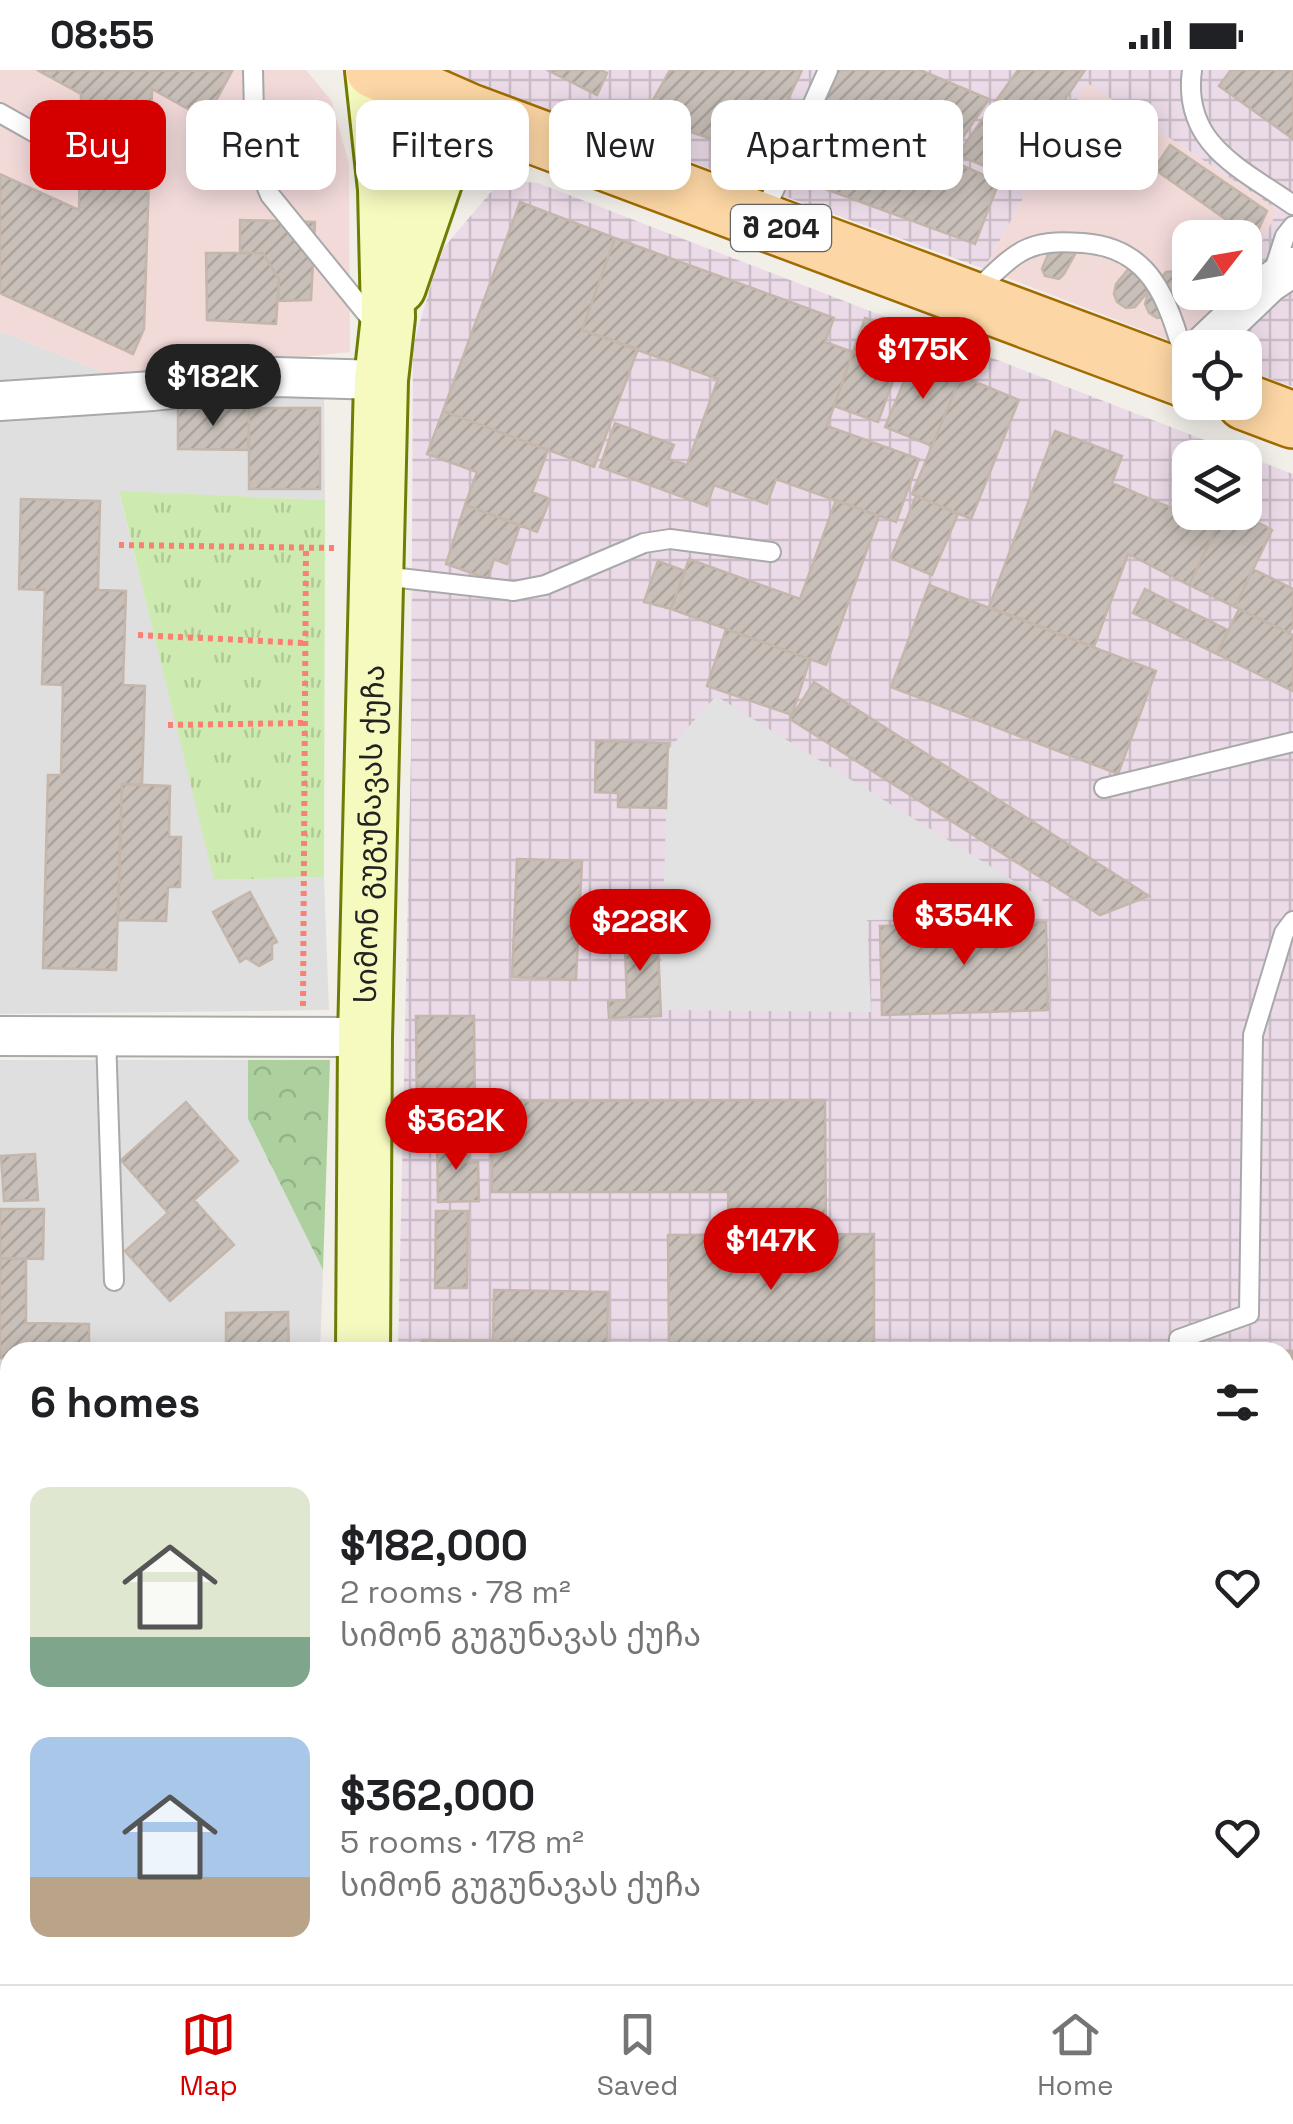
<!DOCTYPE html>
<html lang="en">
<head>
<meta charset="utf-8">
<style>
	body { margin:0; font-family:"Space Grotesk","Noto Sans Georgian",sans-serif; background:#f6f6f6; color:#202124; height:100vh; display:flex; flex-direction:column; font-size:38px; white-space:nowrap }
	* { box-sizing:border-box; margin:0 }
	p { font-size:32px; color:#757577 }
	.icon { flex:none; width:55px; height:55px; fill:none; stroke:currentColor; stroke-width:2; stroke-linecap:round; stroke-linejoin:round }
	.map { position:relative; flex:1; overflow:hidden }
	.panel { position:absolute; left:0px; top:1272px; width:1295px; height:642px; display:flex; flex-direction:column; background:#fff; border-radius:30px 30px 0 0; box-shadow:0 5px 25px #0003 }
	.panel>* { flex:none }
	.top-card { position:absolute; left:30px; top:30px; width:1235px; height:90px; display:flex; gap:20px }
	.needle { width:65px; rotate:59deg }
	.tools { position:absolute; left:1172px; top:150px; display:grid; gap:20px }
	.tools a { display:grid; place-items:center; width:90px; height:90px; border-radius:20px; background:#fff; box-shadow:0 5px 25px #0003; font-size:50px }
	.price { position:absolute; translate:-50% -85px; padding:0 22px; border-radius:35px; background:#d40000; color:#fff; font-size:32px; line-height:65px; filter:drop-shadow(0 2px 5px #0008) }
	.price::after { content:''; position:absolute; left:50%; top:60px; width:30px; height:22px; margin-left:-15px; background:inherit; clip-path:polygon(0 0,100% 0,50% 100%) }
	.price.active { background:#222; color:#fff }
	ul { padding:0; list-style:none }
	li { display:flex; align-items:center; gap:30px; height:250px; padding:0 30px }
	li span { display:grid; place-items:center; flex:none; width:280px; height:200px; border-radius:20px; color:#555 }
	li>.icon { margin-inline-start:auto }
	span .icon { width:120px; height:120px; fill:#fffc; stroke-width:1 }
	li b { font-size:42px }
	h2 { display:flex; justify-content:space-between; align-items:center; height:120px; padding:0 30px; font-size:42px }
	.pill { padding:0 35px; border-radius:20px; background:#fff; box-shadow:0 5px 25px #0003; font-size:35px; line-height:90px }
	.pill.active { background:#d40000; color:#fff }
	.status { display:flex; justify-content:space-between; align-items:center; height:70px; padding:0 50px; background:#fff; direction:ltr }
	.status svg { height:28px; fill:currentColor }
	.dock { display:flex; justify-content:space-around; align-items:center; height:140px; border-top:2px solid #e0e0e0; background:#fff; font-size:28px; color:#757577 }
	.dock a { display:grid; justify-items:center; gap:5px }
	.dock .active { color:#d40000 }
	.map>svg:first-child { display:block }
	.residential { fill:#e0dfdf }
	.commercial { fill:#f2dad9 }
	.industrial { fill:url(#industrial-grid); fill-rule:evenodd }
	.grass { fill:url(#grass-tufts) }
	.forest { fill:url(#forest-crowns) }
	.parking { fill:#e2e2e2 }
	.building { fill:url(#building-hatch); stroke:#c4b6ab; stroke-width:2.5 }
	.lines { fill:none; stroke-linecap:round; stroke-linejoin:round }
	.service-casing { stroke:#a9a9a9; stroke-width:22 }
	.minor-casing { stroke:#a9a9a9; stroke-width:42 }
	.secondary-casing { stroke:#707d05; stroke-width:58 }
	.primary-casing { stroke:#a06b00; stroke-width:60 }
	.path { stroke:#fa8072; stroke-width:6; stroke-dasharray:5 5; stroke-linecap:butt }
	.service { stroke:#fff; stroke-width:18 }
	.minor { stroke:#fff; stroke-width:38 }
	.secondary { stroke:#f7fabf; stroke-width:52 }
	.primary { stroke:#fcd6a4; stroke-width:55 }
	.labels { text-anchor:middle; stroke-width:9; stroke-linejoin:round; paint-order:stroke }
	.shield { fill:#fff; stroke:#646464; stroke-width:2.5 }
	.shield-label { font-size:28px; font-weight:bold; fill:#222 }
	.street-label { font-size:30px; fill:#222; stroke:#fff }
</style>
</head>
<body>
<div class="status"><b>08:55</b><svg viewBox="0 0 49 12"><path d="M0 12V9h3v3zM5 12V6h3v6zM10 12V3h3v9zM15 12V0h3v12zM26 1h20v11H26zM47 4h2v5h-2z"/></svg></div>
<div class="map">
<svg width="1293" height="1914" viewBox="0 0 1293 1914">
	<defs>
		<pattern id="industrial-grid" width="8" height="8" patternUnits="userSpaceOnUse" patternTransform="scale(2.5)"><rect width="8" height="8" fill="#ebdbe8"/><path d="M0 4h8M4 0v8" fill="none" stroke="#c9bcc7"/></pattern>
		<pattern id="grass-tufts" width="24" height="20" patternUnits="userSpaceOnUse" patternTransform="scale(2.5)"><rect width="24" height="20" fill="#cdebb0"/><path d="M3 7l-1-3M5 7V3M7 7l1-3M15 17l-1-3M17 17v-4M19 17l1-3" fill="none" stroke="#b0c997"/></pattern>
		<pattern id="forest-crowns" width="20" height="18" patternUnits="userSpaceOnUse" patternTransform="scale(2.5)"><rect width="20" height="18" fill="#add19e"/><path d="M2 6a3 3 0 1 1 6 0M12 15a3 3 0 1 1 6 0" fill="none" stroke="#95b388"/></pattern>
		<pattern id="building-hatch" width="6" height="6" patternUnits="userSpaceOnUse" patternTransform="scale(2.5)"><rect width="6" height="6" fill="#c7bfb8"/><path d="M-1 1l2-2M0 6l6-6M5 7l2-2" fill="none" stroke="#aba49e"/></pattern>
	</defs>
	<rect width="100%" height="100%" fill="#f2efe9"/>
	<path class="residential" d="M0,261L115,307L0,313Z
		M275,318L324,323L325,430L119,422L215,810L324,807L329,940L0,944V349L118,344Z
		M0,990H248V1049L323,1200L320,1282H10V1307H0Z
		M0,1388H10V1564H0Z"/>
	<path class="commercial" d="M0,0H306L331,30L349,93L350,282L115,307L0,261Z
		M1087,13L1278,140L1245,204V168H1190V222L1235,223L1190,278L984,199Z"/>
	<path class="industrial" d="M439,0H1293V317L1245,299V278L1207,277L1245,222V204L1278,140L1087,13L984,199Z
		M501,110L538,113L1293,404V1914H384V1905H1285V1282H398L411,684L413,276L441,181ZM1190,388H1245V442H1190Z"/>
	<path class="grass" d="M119,421L325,430L324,807L214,810Z"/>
	<path class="forest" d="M248,990H330L323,1200L248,1049Z"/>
	<path class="parking" d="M716,626L1043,829L1035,848L867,850L871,942L660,940L668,680Z"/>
	<path class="building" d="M37,0L232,1L206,49L152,19L144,259L133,284L0,223V104L79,140L81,24Z
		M547,0H601L607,3L597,25Z
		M670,0H802L761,86L644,46Z
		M838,0H920L989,29L948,89L999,112L975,174L790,106Z
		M1018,0H1085L1012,107L957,85Z
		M1231,0H1293V69L1219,16Z
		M1170,75L1267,141L1254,169L1154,99Z
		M520,132L615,168L582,260L638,279L594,397L443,341Z
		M240,150L315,152L311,230L278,231L279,209L263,183H240Z
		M1234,158L1256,173L1245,198V168H1230Z
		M615,168L834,248L825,272L853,282L827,356L919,389L896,452L776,409L767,434L714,415L707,436L600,397L615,353L674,375L668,389L687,395L718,309L582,260Z
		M1080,175L1064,204L1059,209L1045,206L1042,199L1051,177Z
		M206,183H263L279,209L276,254L207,250Z
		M1134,192L1154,215L1135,237L1126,238L1117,232L1114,224L1116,214Z
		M1176,201L1184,206L1188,215L1186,225L1167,247L1157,248L1149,243L1145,234L1148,224L1166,202Z
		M865,248L910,264L878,352L834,336Z
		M914,287L961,306L932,376L885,357Z
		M961,306L1019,330L971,449L912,424Z
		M178,338H249L248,380L178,379Z
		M249,338H320V419H249Z
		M443,341L548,380L532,422L550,429L537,462L465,435L477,402L427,384Z
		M1055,361L1122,386L1112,413L1217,457L1189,515L1128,484L1094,577L989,537Z
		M916,426L958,444L932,505L891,488Z
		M21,429L100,431L98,520L126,521L123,615L145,616L142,715L122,714L116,900L43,898L48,705H61L63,615L42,614L45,520L19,519Z
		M836,430L879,446L826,595L671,539L689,489L800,529Z
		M465,435L520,455L507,494L494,489L488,509L446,494Z
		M1224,442H1238L1272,460L1235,537L1189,515Z
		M658,491L685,501L671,539L644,532Z
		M1253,499L1293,519V556L1289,563L1235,537Z
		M929,515L1156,601L1118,704L891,617Z
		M1145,519L1228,560L1217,584L1133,543Z
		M1239,539L1293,565V621L1217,584Z
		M726,559L810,589L792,645L707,616Z
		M814,612L1149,826L1100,845L790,649Z
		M596,671L668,673L666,738L618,737V723L595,722Z
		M122,714L170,716L169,767H181L180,817H168L166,851L118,850Z
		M517,789L582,791L576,910L512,907Z
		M250,822L277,872L272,874V889L259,896L246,888L240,892L213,842Z
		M657,852L661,946L609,948L608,931L627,930L624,854Z
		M1046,852L1048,940L882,945L880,856Z
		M416,946H474L475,1045H417Z
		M825,1030L826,1165H729L728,1122H492V1031Z
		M186,1032L238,1091L194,1130L234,1175L170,1231L125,1181L168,1143L121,1090Z
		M467,1069L468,1093L478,1092L479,1131L438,1132L437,1070Z
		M35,1084L38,1130L4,1131L1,1086Z
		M0,1139H44L43,1189L0,1188Z
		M436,1141H468L467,1218H435Z
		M874,1164V1282H669L668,1165Z
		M0,1188L26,1189V1253L89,1254V1282H10V1288H0Z
		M494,1220L608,1222L607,1282H513V1271H493Z
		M288,1242L289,1282H226V1243Z
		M422,1270L513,1271V1282H421Z
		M1223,1279L1293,1281V1387H1285V1282H1223Z
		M0,1562L10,1563V1626H0Z
		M0,1627H10V1755H0Z
		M0,1755H10V1855H0Z
		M1285,1824H1293V1879H1285Z"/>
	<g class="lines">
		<g class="service-casing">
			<path id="service" d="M253,0L255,89L270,125L375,254
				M1192,0C1182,74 1240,98 1293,135
				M0,43L46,69
				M763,145L828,0
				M1272,206L1285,166L1293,156
				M974,222C990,208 1010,185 1029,178C1046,171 1065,172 1083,173C1154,178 1168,233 1186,292
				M382,506L514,521L545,515L644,473L670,469L771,482
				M1104,718L1293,672
				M106,966L114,1211
				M1178,1282L1179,1269L1249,1244L1253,965L1284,863L1293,851
				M0,1422H10
				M0,1539L10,1540
				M127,1905V1914
				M500,1905L501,1914
				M1046,1905L1049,1914"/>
		</g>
		<g class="minor-casing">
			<path id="minor" d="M1201,278L1269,213L1293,197
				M0,331L153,321L276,307L381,310
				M0,966L365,967
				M0,1897H10"/>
		</g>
		<g class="secondary-casing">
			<g id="secondary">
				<path d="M399,217L436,109L467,41"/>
				<path id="s1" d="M363,1282L365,967L381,310L388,247L385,119L372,0"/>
				<path d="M358,1914V1905"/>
			</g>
		</g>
		<g class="primary-casing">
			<path id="primary" d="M374,0L467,41L1190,311
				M1245,332L1293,350"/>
		</g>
		<path class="path" d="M119,475L336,478
			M138,565L305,573
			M168,655L305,653
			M303,936L306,478"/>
		<use href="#service" class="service"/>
		<use href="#minor" class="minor"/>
		<use href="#secondary" class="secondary"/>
		<use href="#primary" class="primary"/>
	</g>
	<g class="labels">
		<rect class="shield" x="731" y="135" width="100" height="46" rx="8"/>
		<g class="shield-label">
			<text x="781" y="168">შ 204</text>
		</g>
		<g class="street-label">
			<text dy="10" stroke="none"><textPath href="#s1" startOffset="518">სიმონ გუგუნავას ქუჩა</textPath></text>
		</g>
	</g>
</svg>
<div class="tools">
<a><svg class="needle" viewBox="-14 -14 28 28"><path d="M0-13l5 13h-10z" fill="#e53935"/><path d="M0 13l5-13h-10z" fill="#757577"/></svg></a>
<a><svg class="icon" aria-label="locate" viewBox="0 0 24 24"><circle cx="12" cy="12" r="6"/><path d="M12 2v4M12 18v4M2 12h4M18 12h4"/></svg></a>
<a><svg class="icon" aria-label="layers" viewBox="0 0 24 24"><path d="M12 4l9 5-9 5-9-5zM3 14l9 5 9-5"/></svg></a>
</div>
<b class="price" style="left:923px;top:332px">$175K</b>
<b class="price active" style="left:213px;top:359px">$182K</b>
<b class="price" style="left:964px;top:898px">$354K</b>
<b class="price" style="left:640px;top:904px">$228K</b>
<b class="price" style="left:456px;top:1103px">$362K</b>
<b class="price" style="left:771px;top:1223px">$147K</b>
<div class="top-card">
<a class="pill active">Buy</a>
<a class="pill">Rent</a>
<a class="pill">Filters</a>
<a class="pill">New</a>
<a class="pill">Apartment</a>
<a class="pill">House</a>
</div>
<section class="panel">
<h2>6 homes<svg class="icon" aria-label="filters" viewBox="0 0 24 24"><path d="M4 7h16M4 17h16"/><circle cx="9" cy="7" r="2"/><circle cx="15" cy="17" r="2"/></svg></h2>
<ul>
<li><span style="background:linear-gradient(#dfe7d0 75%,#7fa58c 0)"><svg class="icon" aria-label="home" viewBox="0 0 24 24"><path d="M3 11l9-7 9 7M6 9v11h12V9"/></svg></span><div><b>$182,000</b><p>2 rooms · 78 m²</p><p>სიმონ გუგუნავას ქუჩა</p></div><svg class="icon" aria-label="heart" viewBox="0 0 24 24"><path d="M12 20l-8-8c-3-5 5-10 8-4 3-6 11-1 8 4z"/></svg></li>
<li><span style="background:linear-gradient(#a9c7e8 70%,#b9a48a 0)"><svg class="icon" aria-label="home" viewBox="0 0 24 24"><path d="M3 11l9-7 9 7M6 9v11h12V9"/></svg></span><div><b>$362,000</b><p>5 rooms · 178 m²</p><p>სიმონ გუგუნავას ქუჩა</p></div><svg class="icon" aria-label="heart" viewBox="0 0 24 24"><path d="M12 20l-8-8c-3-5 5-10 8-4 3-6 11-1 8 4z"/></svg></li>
</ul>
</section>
</div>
<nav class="dock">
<a class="active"><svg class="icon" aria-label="map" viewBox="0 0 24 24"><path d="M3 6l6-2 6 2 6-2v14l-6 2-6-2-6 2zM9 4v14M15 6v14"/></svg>Map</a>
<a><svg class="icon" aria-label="saved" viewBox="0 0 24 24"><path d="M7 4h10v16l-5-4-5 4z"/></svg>Saved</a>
<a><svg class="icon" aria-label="home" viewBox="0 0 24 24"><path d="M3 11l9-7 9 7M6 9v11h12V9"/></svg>Home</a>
</nav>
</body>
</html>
